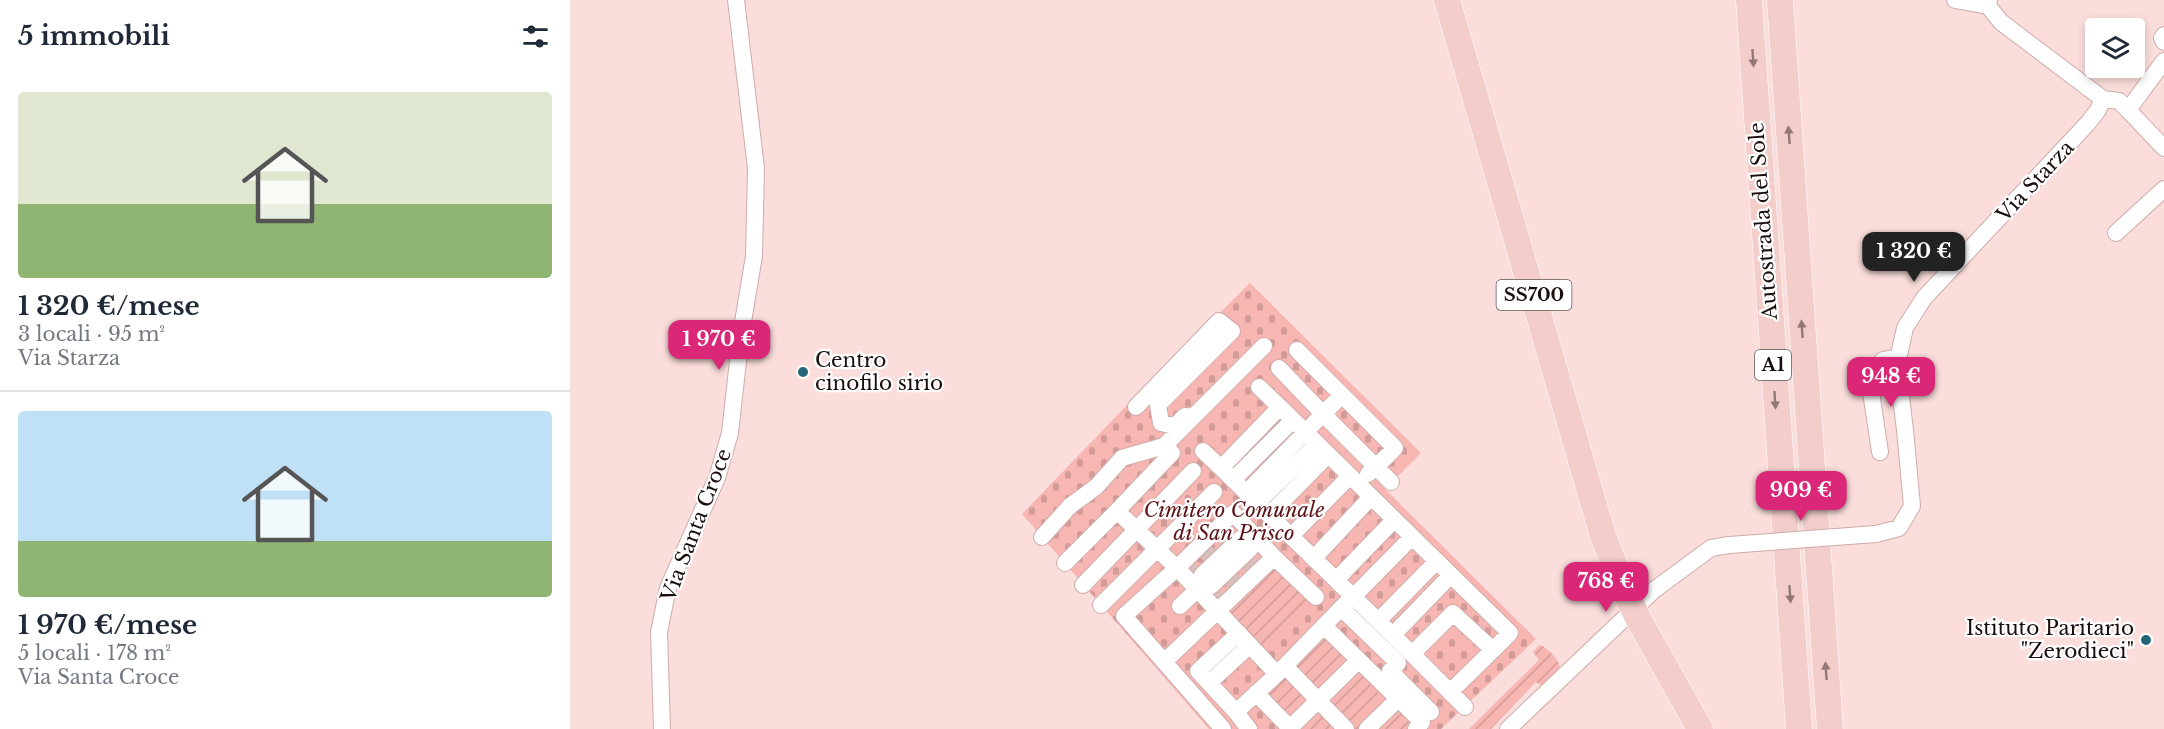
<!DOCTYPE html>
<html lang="it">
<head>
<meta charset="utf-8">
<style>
	body { margin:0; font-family:"Libre Baskerville",serif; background:#f2f2f3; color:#1f2937; height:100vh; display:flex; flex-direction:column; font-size:22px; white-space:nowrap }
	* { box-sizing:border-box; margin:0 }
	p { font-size:20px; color:#747a83 }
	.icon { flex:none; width:33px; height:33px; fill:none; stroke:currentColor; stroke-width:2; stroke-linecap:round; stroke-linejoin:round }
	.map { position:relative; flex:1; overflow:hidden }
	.drawer { display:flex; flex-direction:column; background:#fff; width:570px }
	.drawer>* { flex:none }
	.fabs { position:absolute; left:1515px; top:18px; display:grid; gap:12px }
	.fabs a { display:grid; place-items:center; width:60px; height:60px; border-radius:6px; background:#fff; box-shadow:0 3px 9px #0003; font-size:30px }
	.price { position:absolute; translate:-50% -51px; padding:0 14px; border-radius:12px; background:#db2777; color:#fff; font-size:20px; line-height:39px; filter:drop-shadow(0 2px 3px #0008) }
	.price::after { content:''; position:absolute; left:50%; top:36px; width:18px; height:14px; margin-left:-9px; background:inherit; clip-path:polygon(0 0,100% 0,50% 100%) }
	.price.on { background:#222; color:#fff }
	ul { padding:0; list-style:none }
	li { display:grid; align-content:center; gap:12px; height:318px; padding:0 18px }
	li+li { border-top:2px solid #e0e1e3 }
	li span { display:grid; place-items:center; height:186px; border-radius:6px; color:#555 }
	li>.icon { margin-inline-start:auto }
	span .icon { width:108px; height:108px; fill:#fffc; stroke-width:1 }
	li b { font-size:26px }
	h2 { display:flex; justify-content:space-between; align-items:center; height:72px; padding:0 18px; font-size:26px }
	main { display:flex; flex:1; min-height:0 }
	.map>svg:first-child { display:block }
	.cemetery { fill:url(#cemetery-stones) }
	.garden { fill:url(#garden-furrows) }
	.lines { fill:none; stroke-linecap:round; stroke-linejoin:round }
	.minor-tunnel { stroke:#d9bfbc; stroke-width:16; stroke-dasharray:16 8; stroke-linecap:butt }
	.minor-casing { stroke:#ceaba9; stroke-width:18 }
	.highway-casing { stroke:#fff; stroke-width:27 }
	.minor { stroke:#fff; stroke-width:16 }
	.highway { stroke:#f3cdca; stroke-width:26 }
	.minor-bridge-casing { stroke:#ceaba9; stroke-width:18; stroke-linecap:butt }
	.highway-bridge-casing { stroke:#fff; stroke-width:27; stroke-linecap:butt }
	.minor-bridge { stroke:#fff; stroke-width:16 }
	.highway-bridge { stroke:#f3cdca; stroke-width:26 }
	.oneway { fill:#917775 }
	.poi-dot { fill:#246579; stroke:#fff; stroke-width:2 }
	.labels { text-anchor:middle; stroke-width:4.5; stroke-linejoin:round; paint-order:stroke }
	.shield { fill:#fff; stroke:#5f5656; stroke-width:1.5 }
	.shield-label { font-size:18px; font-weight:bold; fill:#1a0e0d }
	.street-label { font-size:20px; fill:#1a0e0d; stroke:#fff }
	.poi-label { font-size:20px; fill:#1a0e0d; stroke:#fff; text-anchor:start }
	.park-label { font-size:20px; font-style:italic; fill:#5b1115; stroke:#fff }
</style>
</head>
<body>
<main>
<section class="drawer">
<h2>5 immobili<svg class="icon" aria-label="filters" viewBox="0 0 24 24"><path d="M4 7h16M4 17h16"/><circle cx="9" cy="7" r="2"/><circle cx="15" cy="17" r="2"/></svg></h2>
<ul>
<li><span style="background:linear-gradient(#dfe7d0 60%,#8fb573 0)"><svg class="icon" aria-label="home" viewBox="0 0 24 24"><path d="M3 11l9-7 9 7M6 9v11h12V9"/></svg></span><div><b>1 320 €/mese</b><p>3 locali · 95 m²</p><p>Via Starza</p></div></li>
<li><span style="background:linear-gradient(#bfe0f5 70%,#8fb573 0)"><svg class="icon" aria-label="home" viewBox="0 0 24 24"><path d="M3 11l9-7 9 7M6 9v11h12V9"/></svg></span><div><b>1 970 €/mese</b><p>5 locali · 178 m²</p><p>Via Santa Croce</p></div></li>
</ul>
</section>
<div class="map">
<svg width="1594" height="729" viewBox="0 0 1594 729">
	<defs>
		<pattern id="cemetery-stones" width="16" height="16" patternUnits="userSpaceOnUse" patternTransform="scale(1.5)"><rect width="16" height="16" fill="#f7b6b1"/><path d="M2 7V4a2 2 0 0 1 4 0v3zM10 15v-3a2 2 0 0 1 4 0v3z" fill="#d39b97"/></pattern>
		<pattern id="garden-furrows" width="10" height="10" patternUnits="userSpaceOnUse" patternTransform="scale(1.5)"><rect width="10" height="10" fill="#f7b6b1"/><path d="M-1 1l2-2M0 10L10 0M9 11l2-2" fill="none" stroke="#d39b97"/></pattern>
	</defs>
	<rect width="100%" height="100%" fill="#fbdedb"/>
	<path class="cemetery" d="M680,283L851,453L815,489L966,639L871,729H639L452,514L559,403Z"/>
	<path class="garden" d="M704,557L746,597L687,653L648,610Z
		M754,626L852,722L846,729H721L686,693Z
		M969,645C976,647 977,649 982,654C997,669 987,675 976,688L966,682L921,729H899L969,660L963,652Z"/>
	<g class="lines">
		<path class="minor-tunnel" d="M616,577L673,523
			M638,601L695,547"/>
		<g class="minor-casing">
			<path id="minor" d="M1385,0L1418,6
				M1419,0L1418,6L1431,22L1533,99L1549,101L1558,110L1594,61
				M1594,35L1592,38L1594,42
				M1558,110L1594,148
				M1546,233L1594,189
				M709,368L753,414L772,395
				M689,387L710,407
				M566,407L649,321L662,331L588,405L591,423L605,426L615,416L623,417
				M633,451L651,468
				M1310,452L1301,392L1300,374L1313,360L1329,357
				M798,474L806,467L821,482
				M663,480L723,420
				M676,493L753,414L806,467L825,448L727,350
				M687,503L747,444
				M547,511L602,453L594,446L694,346
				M699,515L758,455
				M1306,534L1329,528L1342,506L1335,430L1327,364L1335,328L1354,298L1518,123L1528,110L1533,99
				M721,536L780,476
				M472,537L500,506L526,487L552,458L594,446
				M670,539L680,549L641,586L632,575Z
				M744,558L801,497
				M495,563L547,511L607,568L554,616L653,729
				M766,580L824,520
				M513,585L623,471
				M746,597L704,557L663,513L607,568L707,674L776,603
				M783,597L842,537
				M531,605L644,492
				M610,606L634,583
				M771,608L828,663L820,671L861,712
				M808,621L867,561
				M754,626L852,722L846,729
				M823,635L881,575
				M842,654L651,468L710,407L940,633L923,650
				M594,662L704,557
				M715,666L776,729
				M639,683L680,645
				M880,692L923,650L883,613L842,654L895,707
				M686,693L721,729
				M666,712L628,671L669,633
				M720,728L789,660
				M92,729L89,632L98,588L147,478L160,433L171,334L184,256L186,168L166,0
				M679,729L666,712L707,674
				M797,729L828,699
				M938,729L1084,590L1141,548L1159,545"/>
		</g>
		<g class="highway-casing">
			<path id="highway" d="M877,0L1033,536L1054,589
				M1179,0L1229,729
				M1210,0L1260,729
				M1070,622L1130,729"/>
		</g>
		<use href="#minor" class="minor"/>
		<use href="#highway" class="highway"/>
		<g class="minor-bridge-casing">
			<path id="minor-bridge" d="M1159,545L1306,534"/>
		</g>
		<g class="highway-bridge-casing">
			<path id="highway-bridge" d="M1054,589L1070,622"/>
		</g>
		<use href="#minor-bridge" class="minor-bridge"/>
		<use href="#highway-bridge" class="highway-bridge"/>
	</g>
	<defs><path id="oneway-solid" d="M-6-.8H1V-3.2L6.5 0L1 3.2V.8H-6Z" transform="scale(1.5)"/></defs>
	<g class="oneway">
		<use href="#oneway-solid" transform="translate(1183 58) rotate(86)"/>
		<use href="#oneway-solid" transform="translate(1219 135) rotate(-94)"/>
		<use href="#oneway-solid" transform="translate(1232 329) rotate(-94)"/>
		<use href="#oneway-solid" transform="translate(1205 400) rotate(86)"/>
		<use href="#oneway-solid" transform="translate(1220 594) rotate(86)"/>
		<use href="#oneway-solid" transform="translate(1256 671) rotate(-94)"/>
	</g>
	<g class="poi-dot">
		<circle cx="233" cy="372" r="6"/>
		<circle cx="1576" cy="640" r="6"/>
	</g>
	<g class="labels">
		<g class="shield">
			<rect x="926.5" y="280" width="75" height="30" rx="4.5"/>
			<rect x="1185" y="350" width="36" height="30" rx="4.5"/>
		</g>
		<g class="shield-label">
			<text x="964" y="301">SS700</text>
			<text x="1203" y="371">A1</text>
		</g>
		<g class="street-label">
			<text transform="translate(1465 181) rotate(-47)" y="7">Via Starza</text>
			<text transform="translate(1193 221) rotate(-94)" y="7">Autostrada del Sole</text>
			<text transform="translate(126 525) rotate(-69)" y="7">Via Santa Croce</text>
		</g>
		<g class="poi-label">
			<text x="245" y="367">Centro<tspan x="245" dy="23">cinofilo sirio</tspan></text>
			<text x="1564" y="635" text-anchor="end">Istituto Paritario<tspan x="1564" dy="23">"Zerodieci"</tspan></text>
		</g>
		<g class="park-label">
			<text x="664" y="517">Cimitero Comunale<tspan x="664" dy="23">di San Prisco</tspan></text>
		</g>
	</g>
</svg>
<div class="fabs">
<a><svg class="icon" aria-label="layers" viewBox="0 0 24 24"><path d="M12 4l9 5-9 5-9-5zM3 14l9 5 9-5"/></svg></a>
</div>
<b class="price on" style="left:1344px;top:283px">1 320 €</b>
<b class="price" style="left:149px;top:371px">1 970 €</b>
<b class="price" style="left:1321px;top:408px">948 €</b>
<b class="price" style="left:1231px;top:522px">909 €</b>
<b class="price" style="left:1036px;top:613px">768 €</b>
</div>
</main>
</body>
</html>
